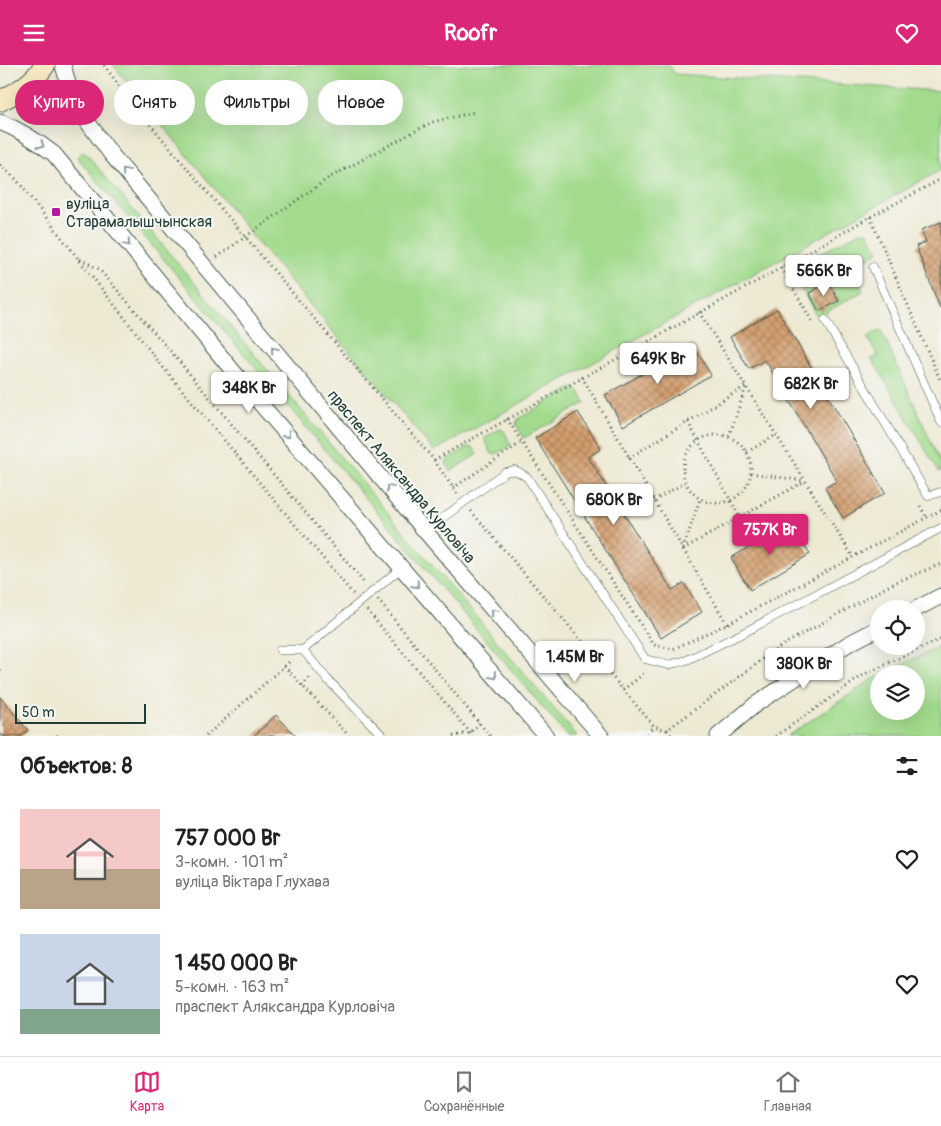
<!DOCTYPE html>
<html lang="ru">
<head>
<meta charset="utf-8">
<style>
	body { margin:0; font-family:Pangolin,sans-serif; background:#f6f6f6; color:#202124; height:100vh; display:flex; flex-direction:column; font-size:19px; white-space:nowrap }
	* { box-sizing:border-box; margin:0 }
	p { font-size:16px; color:#757577 }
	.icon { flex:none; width:28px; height:28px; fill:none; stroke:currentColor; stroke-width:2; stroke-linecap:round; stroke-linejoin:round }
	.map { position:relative; height:671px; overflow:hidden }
	.panel { display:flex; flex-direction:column; background:#fff; flex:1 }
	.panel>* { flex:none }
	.hud { position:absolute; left:15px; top:15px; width:500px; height:45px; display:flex; gap:10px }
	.fabs { position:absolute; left:870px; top:535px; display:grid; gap:10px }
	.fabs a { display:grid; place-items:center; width:55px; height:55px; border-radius:50%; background:#fff; box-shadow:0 5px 20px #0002; font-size:25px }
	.scale { position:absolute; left:15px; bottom:12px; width:131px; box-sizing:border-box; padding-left:5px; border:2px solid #1f3d34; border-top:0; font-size:14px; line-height:18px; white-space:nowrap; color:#1f3d34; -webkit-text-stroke:4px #f6f6f2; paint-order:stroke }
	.price { position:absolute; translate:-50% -42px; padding:0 11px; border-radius:5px; background:#fff; color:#222; font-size:16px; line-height:32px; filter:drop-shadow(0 1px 2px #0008) }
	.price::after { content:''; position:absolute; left:50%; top:30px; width:15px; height:11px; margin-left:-8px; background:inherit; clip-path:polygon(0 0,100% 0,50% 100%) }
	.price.current { background:#db2777; color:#fff }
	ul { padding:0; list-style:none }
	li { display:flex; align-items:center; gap:15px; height:125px; padding:0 20px }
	li span { display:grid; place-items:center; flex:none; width:140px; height:100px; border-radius:0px; color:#555 }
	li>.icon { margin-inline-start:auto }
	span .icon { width:60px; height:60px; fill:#fffc; stroke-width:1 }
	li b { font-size:21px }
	h2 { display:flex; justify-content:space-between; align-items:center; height:60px; padding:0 20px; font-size:21px }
	.pill { padding:0 18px; border-radius:22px; background:#fff; box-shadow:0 5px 20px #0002; font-size:18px; line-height:45px }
	.pill.current { background:#db2777; color:#fff }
	header { display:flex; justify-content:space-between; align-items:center; height:65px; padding:0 20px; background:#db2777; color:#fff; font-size:22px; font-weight:700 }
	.tabs { display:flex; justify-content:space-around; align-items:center; height:70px; border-top:1px solid #e0e0e0; background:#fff; font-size:14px; color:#757577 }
	.tabs a { display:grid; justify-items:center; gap:2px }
	.tabs .current { color:#db2777 }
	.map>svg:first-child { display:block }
	.grass { fill:#a2db8d; stroke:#608c60; fill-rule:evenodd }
	.building { fill:url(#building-cross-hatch) }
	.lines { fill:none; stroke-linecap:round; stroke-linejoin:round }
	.service-casing { stroke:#3e574c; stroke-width:9 }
	.minor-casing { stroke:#3e574c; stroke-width:17 }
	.secondary-casing { stroke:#3e574c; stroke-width:22 }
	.path { stroke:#3e574c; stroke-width:3; stroke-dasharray:1 4; stroke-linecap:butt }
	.service { stroke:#fff; stroke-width:8 }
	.minor { stroke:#fff; stroke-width:15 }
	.secondary { stroke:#f7e9c3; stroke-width:20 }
	.oneway { stroke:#8f9e9a }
	.poi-dot { fill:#b5179e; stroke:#f6f6f2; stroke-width:2 }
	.labels { text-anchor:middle; stroke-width:4.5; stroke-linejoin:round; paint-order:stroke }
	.poi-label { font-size:16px; fill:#1f3d34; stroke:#f6f6f2; text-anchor:start }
	.street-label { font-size:16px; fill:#1f3d34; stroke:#f6f6f2 }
</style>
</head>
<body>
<header><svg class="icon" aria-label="menu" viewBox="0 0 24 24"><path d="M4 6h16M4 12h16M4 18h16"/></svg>Roofr<svg class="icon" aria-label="heart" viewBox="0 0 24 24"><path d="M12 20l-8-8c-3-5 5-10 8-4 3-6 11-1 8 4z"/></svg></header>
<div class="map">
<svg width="941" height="671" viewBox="0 0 941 671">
	<defs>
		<pattern id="building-cross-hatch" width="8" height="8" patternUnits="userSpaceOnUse" patternTransform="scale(1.25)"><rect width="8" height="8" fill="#d39e6e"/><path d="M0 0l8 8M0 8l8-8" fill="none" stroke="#ab825b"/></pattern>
	</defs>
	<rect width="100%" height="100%" fill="#f6f6f2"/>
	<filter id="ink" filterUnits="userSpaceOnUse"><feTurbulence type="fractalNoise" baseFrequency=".02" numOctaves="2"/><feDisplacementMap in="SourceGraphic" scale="10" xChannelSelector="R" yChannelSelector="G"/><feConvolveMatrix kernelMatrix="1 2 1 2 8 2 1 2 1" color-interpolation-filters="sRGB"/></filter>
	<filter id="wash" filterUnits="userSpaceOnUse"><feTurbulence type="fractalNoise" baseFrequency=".0096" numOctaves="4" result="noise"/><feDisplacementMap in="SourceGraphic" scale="20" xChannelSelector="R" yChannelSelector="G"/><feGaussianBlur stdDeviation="1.12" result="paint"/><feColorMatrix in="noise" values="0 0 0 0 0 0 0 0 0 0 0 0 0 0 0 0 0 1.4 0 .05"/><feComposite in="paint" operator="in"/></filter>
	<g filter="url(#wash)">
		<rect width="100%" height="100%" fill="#ede9d3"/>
		<path class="grass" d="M113,0H669L675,9L941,26V105L434,386L257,177L237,151Z
			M84,86L257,293L577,671H567L77,92Z
			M862,166L868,167L879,187L851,203L863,226L817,252L793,209L792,205L795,201ZM831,215L834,221L831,223L839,235L820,246L812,234H810L807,229Z
			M881,265L941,399V406L939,407L872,294L878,291L867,272Z
			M572,323L578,325L585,338L524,373L516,359L518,354Z
			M500,364L504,366L510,378V381L496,389H492L485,375V373Z
			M470,381L474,383L478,389L450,406L446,398L448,394Z
			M941,581V671H787L879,610V646H916V609H881Z"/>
		<g id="blocks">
			<path class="building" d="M941,157V243H940L916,181L926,177L921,165Z
				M828,217L839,236L819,246L809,228Z
				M777,244L885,428L843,453L825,423L837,416L765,295L749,304L730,272Z
				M693,280L711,310L623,361L605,330Z
				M578,347L601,384L588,392L672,525L684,518L702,547L661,573L535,373Z
				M790,456L810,489L750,525L731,493Z
				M0,632L28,665L21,671H0Z
				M276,650L296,671H254Z"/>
		</g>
	</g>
	<g filter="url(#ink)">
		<use href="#blocks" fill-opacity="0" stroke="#3e574c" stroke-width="1"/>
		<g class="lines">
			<g class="service-casing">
				<path id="service" d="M873,202L941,357
					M825,255L928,431L941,427
					M425,466L505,407L515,405L527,412L645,594L668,600L687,595L743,568L941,463
					M280,585H303L327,614L383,671
					M303,585L401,503"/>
			</g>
			<g class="minor-casing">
				<path id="minor" d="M63,0L71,29L89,59L111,89L425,466L601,671
					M0,57C20,65 37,76 54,89L247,323L546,671
					M916,544L941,531
					M718,671L756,639L848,579L879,563"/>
			</g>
			<g class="secondary-casing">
				<path id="secondary" d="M0,36C18,27 34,17 45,0"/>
			</g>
			<path class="path" d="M104,0L127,32L434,395L458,430
				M0,100L16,114L162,301L353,529
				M870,152L941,317
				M217,192L327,114L432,57L475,47
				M80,194L99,204L178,295L365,519
				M781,203L812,256
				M699,247L853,492
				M582,312L727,559
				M507,354L654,580L673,584L727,559L941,445
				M688,357L740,453
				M683 404a34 34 0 1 1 68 0a34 34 0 1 1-68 0Z
				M729,371L746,322
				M747,387L776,370
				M629,393L746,321
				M434,395L781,203L870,152L941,114
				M751,408L805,416
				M453,423L522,377
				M654,435L685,418
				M920,441L927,453
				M471,446L654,661L667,665L781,581L894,518L941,499
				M683,484L805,416
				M683,484L700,434
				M378,535L490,671
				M367,545L473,671
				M284,601L349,671
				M0,605L2,603
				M302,621L310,612
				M623,625L646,607
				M667,665L672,671
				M57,671L61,668
				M206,671L289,597
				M453,671L470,668L479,658
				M643,671L654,661
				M776,671L865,609L941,574"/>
			<use href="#service" class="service"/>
			<use href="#minor" class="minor"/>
			<use href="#secondary" class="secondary"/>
		</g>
		<defs><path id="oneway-chevron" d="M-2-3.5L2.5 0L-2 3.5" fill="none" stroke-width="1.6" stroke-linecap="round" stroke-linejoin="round" transform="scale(1.25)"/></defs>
		<g class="oneway">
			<use href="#oneway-chevron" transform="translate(41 80) rotate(36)"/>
			<use href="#oneway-chevron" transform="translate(125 106) rotate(-130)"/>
			<use href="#oneway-chevron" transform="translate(127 178) rotate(50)"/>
			<use href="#oneway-chevron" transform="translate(274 285) rotate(-130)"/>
			<use href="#oneway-chevron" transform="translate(287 370) rotate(49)"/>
			<use href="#oneway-chevron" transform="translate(389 423) rotate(-130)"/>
			<use href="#oneway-chevron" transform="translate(416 520) rotate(49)"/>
			<use href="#oneway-chevron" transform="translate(494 547) rotate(-131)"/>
			<use href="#oneway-chevron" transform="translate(494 611) rotate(49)"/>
		</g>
	</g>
	<rect class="poi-dot" x="51" y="142" width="10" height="10" rx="2.5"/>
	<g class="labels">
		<g class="poi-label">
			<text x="66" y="144">вуліца<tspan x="66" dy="18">Старамалышчынская</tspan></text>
		</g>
		<g class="street-label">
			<text transform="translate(402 411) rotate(50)" y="6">праспект Аляксандра Курловіча</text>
		</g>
	</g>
</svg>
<div class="fabs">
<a><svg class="icon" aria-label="locate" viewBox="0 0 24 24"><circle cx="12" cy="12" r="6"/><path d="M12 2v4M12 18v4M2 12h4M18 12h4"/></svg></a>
<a><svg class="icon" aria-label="layers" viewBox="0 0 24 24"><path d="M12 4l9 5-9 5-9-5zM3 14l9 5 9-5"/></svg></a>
</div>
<div class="scale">50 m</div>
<b class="price" style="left:824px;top:232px">566K Br</b>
<b class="price" style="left:658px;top:320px">649K Br</b>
<b class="price" style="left:811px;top:345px">682K Br</b>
<b class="price" style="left:249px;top:349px">348K Br</b>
<b class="price" style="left:614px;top:461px">680K Br</b>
<b class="price current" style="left:770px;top:491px">757K Br</b>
<b class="price" style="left:575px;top:618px">1.45M Br</b>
<b class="price" style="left:804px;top:625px">380K Br</b>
<div class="hud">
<a class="pill current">Купить</a>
<a class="pill">Снять</a>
<a class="pill">Фильтры</a>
<a class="pill">Новое</a>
</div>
</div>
<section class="panel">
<h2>Объектов: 8<svg class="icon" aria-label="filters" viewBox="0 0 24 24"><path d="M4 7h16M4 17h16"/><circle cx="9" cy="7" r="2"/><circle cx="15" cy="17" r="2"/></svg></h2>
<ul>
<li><span style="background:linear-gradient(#f6c9c9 60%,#b9a48a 0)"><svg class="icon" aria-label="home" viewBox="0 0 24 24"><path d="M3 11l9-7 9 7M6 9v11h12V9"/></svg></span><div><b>757 000 Br</b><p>3-комн. · 101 m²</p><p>вуліца Віктара Глухава</p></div><svg class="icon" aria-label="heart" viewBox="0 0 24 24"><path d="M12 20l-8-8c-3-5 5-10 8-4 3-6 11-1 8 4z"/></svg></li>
<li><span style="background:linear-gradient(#c9d6e8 75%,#7fa58c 0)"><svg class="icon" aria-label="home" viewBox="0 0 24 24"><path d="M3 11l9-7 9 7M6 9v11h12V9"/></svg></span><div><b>1 450 000 Br</b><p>5-комн. · 163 m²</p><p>праспект Аляксандра Курловіча</p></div><svg class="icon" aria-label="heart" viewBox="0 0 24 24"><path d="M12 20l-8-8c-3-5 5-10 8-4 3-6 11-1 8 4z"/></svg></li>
</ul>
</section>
<nav class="tabs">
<a class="current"><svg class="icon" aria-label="map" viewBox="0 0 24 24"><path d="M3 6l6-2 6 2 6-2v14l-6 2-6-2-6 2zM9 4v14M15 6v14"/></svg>Карта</a>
<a><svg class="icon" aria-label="saved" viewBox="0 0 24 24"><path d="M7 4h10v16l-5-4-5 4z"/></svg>Сохранённые</a>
<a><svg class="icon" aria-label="home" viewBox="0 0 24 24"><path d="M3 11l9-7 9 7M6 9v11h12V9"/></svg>Главная</a>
</nav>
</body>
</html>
